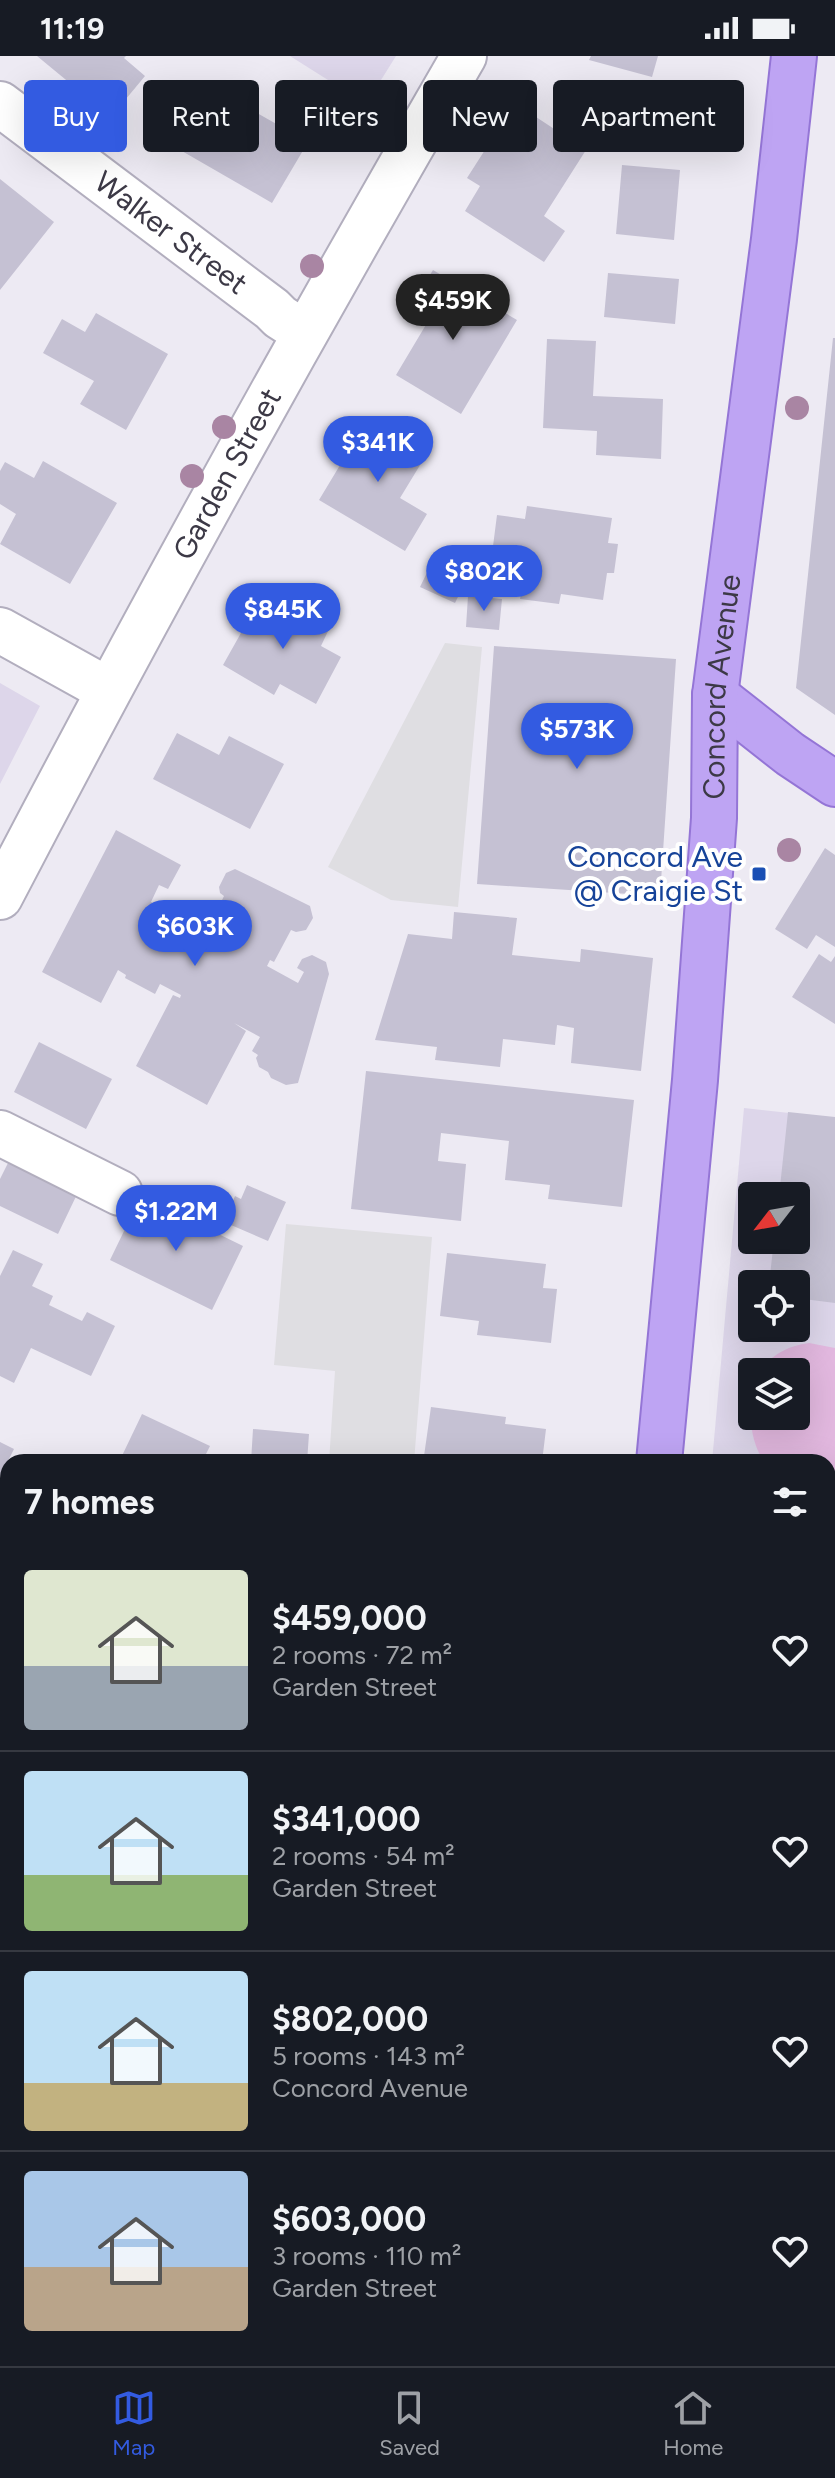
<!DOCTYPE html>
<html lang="en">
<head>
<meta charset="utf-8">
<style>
	body { margin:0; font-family:Figtree,sans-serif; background:#242831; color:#f1f3f6; height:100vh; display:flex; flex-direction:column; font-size:30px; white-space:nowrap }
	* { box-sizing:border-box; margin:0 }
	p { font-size:26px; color:#9ea1a6 }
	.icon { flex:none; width:44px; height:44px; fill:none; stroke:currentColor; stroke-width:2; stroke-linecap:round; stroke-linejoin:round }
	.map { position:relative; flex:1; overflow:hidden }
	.panel { position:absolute; left:0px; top:1398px; width:836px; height:912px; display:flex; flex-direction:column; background:#171b24; border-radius:24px 24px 0 0; box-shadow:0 8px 32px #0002 }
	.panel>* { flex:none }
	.top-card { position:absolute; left:24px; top:24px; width:788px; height:72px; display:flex; gap:16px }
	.needle { width:52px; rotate:239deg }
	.tools { position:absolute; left:738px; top:1126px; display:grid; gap:16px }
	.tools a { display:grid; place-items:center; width:72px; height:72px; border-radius:8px; background:#171b24; box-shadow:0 8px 32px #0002; font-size:40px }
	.price { position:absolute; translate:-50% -68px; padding:0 18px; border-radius:28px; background:#335be1; color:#fff; font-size:26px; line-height:52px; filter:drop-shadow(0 2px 4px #0008) }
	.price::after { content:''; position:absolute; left:50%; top:48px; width:24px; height:18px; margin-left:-12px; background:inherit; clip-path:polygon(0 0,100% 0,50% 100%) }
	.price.selected { background:#222; color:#fff }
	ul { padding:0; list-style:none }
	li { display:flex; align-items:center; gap:24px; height:200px; padding:0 24px }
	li+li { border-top:2px solid #363941 }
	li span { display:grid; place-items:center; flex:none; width:224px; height:160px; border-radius:8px; color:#555 }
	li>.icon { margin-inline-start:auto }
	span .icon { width:96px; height:96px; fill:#fffc; stroke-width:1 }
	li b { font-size:34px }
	h2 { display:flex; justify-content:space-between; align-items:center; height:96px; padding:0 24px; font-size:34px }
	.chip { padding:0 28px; border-radius:8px; background:#171b24; box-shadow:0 8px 32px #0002; font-size:28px; line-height:72px }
	.chip.selected { background:#335be1; color:#fff }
	.status { display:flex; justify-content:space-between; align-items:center; height:56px; padding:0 40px; background:#171b24; direction:ltr }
	.status svg { height:22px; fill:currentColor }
	.tab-bar { display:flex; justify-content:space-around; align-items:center; height:112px; border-top:2px solid #363941; background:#171b24; font-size:22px; color:#9ea1a6 }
	.tab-bar a { display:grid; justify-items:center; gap:4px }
	.tab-bar .selected { color:#335be1 }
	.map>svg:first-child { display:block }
	.education { fill:#ddd6ea; fill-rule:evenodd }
	.grass { fill:#e2b8df }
	.forest { fill:url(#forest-firs) }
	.parking { fill:#dfdee2 }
	.building { fill:#c5c1d3 }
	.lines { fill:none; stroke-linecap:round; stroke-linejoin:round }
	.minor-casing { stroke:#b2aebe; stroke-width:48 }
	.major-casing { stroke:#9475d6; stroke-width:48 }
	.minor { stroke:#fff; stroke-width:44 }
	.major { stroke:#bea4f3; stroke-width:44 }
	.tree { fill:#a985a3 }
	.transit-dot { fill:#1a4fb4; stroke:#fff; stroke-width:3 }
	.labels { text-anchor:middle; stroke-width:8; stroke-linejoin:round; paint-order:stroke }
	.street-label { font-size:30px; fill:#3c3946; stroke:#fff }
	.transit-label { font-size:30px; fill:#164399; stroke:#fff; text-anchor:end }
</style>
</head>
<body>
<div class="status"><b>11:19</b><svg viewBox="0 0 49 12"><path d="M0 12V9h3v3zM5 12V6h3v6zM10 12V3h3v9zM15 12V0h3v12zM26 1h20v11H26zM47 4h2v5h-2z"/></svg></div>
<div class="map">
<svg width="835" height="2310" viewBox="0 0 835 2310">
	<defs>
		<pattern id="forest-firs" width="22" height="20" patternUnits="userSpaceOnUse" patternTransform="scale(2)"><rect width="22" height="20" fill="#e2b8df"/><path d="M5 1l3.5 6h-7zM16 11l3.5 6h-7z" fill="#b897b7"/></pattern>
	</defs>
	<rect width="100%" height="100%" fill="#edeaf3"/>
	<path class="education" d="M290,0H396L366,48Z
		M0,627L40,650L0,728Z
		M744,1052L835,1062V1776L828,1772V1406H712ZM752,1140H796V1184H752ZM752,1228H796V1272H752ZM752,1316H796V1360H752Z
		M0,1849L8,1851V2302H522L521,2310H0Z"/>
	<path class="grass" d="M809,1287L835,1292V1444L828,1445V1406H764C752,1387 749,1366 752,1344V1360H796V1316H758L759,1313C775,1298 787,1290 809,1287Z"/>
	<path class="forest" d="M409,2302H530L529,2310H404Z"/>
	<path class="parking" d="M445,587L482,591L458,851L391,844L328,811Z
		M286,1168L432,1181L414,1406H329L335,1315L274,1309Z
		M835,1592V1750L828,1746V1621Z"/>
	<path class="building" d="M37,0H126L124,2L145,20L111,61Z
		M591,0H658L652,21L589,4Z
		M203,26L308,86L272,147L168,87Z
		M527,55L586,94L544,160L565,175L544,206L465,155L480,130L467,122L499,72L512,79Z
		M622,109L680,114L674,184L616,178Z
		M0,123L54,166L0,234Z
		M433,214L517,264L461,358L396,319L427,267L408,255Z
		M608,217L679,223L675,268L604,261Z
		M96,257L168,298L126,374L80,348L94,325L43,297L62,263L85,276Z
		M833,282H835V659L796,632Z
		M547,283L596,285L593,340L663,343L661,403L596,399L597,375L543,372Z
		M369,361L428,396L400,442L427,458L405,495L319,444Z
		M43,405L117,447L70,528L0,488L16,458L0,448V415L5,406L34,422Z
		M527,450L612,462L608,487L618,488L614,517H607L603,544L561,538L559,548L520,543L522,534L488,529L497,459L525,463Z
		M438,494L473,510L455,547L420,531Z
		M264,536L329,573L321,590L341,601L316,648L280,628L274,639L223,609Z
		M468,540L502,543L499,574L466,571Z
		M494,590L676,603L660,840L477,828Z
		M177,677L219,699L229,680L284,708L250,773L153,723Z
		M116,774L181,809L168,833L159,829L151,846L165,854L167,849L193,862L189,869L211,881L213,876L208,873L224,840L220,837L219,831L226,817L235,813L310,850L313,862L306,874L296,876L291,874L274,906L270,904L267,910L298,927L304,916L297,912L302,903L312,899L326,906L329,918L298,1027L286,1029L271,1022L268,1016L259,1011L256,1002L258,999L252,995L260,981L234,967L246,975L207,1049L136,1010L173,939L180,942L181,939L160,928L155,938L125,922L126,919L118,914L101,947L42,916Z
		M825,792L835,799V891L816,879L807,893L775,873Z
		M454,856L517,862L512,899L580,906L581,893L653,902L641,1015L571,1007L574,972L557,969L555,989L503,983L500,1011L435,1004L437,991L375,984L408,878L452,883Z
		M819,898L831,906L835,900V968L792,941Z
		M39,986L112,1023L86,1073L14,1036Z
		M366,1015L634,1044L622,1151L548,1143L550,1129L505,1124L509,1085L441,1077L438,1105L466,1108L461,1165L351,1153Z
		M788,1056L835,1061V1247L796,1242V1228H769L774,1184H796V1140H779Z
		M13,1097L81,1130L58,1178L0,1150V1123Z
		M247,1129L286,1146L268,1185L224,1166L235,1140L241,1143Z
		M141,1140L243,1190L212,1254L110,1204Z
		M13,1194L43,1208L32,1230L53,1240L49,1249L82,1265L87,1256L115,1270L91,1320L31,1292L14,1327L0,1320V1220Z
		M447,1197L546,1208L543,1232L557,1233L551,1287L477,1279L479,1265L440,1260Z
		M431,1351L506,1361L505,1368L546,1373L542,1406H450L451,1403L424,1400Z
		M142,1358L210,1390L202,1406H119Z
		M253,1373L309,1378L307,1406H251Z
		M0,1386L14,1393L0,1421Z
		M828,1478L835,1479V1528L830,1568H828Z
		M8,1645V1721L3,1719L5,1713L0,1711V1663Z
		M828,1912H832V1930H835V2019L828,2018Z
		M828,2128H835V2211H828Z
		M8,2300V2302H185L172,2310H167L163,2304L153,2310H0V2304Z
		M261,2302H361L366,2310H266Z"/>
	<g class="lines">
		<g class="minor-casing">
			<g id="minor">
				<path id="s1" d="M0,48L272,253L280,261L305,277"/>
				<path d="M0,574L108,634"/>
				<path id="s2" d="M0,841C148,557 303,277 464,0"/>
				<path d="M0,1077L120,1137"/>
				<path d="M0,1789L8,1791"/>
				<path d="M828,1818L835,1821"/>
			</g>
		</g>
		<g class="major-casing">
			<g id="major">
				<path d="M715,639L790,698L835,728"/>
				<path id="s3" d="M659,1406L695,1024L714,762L715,639L774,183L794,0"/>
				<path d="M576,2310L577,2302"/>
			</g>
		</g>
		<use href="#minor" class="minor"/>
		<use href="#major" class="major"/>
	</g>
	<g class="tree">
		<circle cx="392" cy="43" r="12"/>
		<circle cx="312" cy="210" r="12"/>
		<circle cx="797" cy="352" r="12"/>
		<circle cx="224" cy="371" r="12"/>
		<circle cx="192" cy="420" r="12"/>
		<circle cx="789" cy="794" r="12"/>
	</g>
	<rect class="transit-dot" x="751" y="810" width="16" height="16" rx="4"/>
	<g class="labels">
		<g class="street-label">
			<text dy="10" stroke="none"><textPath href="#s1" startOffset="214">Walker Street</textPath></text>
			<text dy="10" stroke="none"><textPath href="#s2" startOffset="480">Garden Street</textPath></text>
			<text dy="10" stroke="none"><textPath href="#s3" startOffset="778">Concord Avenue</textPath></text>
		</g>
		<g class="transit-label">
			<text x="743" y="811">Concord Ave<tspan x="743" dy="34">@ Craigie St</tspan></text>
		</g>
	</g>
</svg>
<div class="tools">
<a><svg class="needle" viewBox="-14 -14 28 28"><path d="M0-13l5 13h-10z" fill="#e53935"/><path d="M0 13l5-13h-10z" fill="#9ea1a6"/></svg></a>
<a><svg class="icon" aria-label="locate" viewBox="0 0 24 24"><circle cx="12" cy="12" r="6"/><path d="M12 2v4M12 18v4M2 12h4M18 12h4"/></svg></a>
<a><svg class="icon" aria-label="layers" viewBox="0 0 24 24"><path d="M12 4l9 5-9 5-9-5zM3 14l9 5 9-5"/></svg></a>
</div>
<b class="price selected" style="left:453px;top:286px">$459K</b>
<b class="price" style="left:378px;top:428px">$341K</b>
<b class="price" style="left:484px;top:557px">$802K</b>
<b class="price" style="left:283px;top:595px">$845K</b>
<b class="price" style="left:577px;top:715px">$573K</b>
<b class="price" style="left:195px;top:912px">$603K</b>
<b class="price" style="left:176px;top:1197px">$1.22M</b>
<div class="top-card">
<a class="chip selected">Buy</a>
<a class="chip">Rent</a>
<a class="chip">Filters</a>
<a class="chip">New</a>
<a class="chip">Apartment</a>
</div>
<section class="panel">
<h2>7 homes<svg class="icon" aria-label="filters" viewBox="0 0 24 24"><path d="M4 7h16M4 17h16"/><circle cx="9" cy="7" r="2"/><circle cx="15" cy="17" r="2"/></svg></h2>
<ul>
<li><span style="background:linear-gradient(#dfe7d0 60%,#9aa5b1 0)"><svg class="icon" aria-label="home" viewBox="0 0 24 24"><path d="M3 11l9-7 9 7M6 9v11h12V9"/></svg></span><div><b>$459,000</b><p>2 rooms · 72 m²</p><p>Garden Street</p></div><svg class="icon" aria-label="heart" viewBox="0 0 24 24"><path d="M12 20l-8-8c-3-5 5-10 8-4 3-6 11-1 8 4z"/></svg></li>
<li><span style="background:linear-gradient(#bfe0f5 65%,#8fb573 0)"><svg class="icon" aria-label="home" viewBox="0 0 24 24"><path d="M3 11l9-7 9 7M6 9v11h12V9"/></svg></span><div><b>$341,000</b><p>2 rooms · 54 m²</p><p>Garden Street</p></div><svg class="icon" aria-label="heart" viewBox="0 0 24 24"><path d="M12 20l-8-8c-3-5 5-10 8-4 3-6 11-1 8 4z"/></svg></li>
<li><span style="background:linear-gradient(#bfe0f5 70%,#c2b280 0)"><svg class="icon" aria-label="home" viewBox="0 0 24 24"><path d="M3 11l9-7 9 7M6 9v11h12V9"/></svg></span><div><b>$802,000</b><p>5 rooms · 143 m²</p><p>Concord Avenue</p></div><svg class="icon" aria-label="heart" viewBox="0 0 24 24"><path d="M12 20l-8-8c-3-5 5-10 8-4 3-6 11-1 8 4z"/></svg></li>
<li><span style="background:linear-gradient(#a9c7e8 60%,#b9a48a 0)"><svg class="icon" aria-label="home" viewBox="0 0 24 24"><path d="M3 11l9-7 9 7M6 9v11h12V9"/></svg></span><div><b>$603,000</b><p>3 rooms · 110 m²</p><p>Garden Street</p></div><svg class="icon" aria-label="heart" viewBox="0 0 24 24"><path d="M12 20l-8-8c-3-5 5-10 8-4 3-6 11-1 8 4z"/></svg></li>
</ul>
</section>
</div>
<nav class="tab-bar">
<a class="selected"><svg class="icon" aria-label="map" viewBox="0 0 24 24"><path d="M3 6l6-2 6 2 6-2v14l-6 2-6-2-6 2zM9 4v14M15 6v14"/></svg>Map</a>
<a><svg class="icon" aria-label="saved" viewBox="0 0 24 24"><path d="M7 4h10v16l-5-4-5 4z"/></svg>Saved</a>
<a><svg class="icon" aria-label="home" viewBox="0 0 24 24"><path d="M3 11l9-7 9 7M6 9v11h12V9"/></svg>Home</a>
</nav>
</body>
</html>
